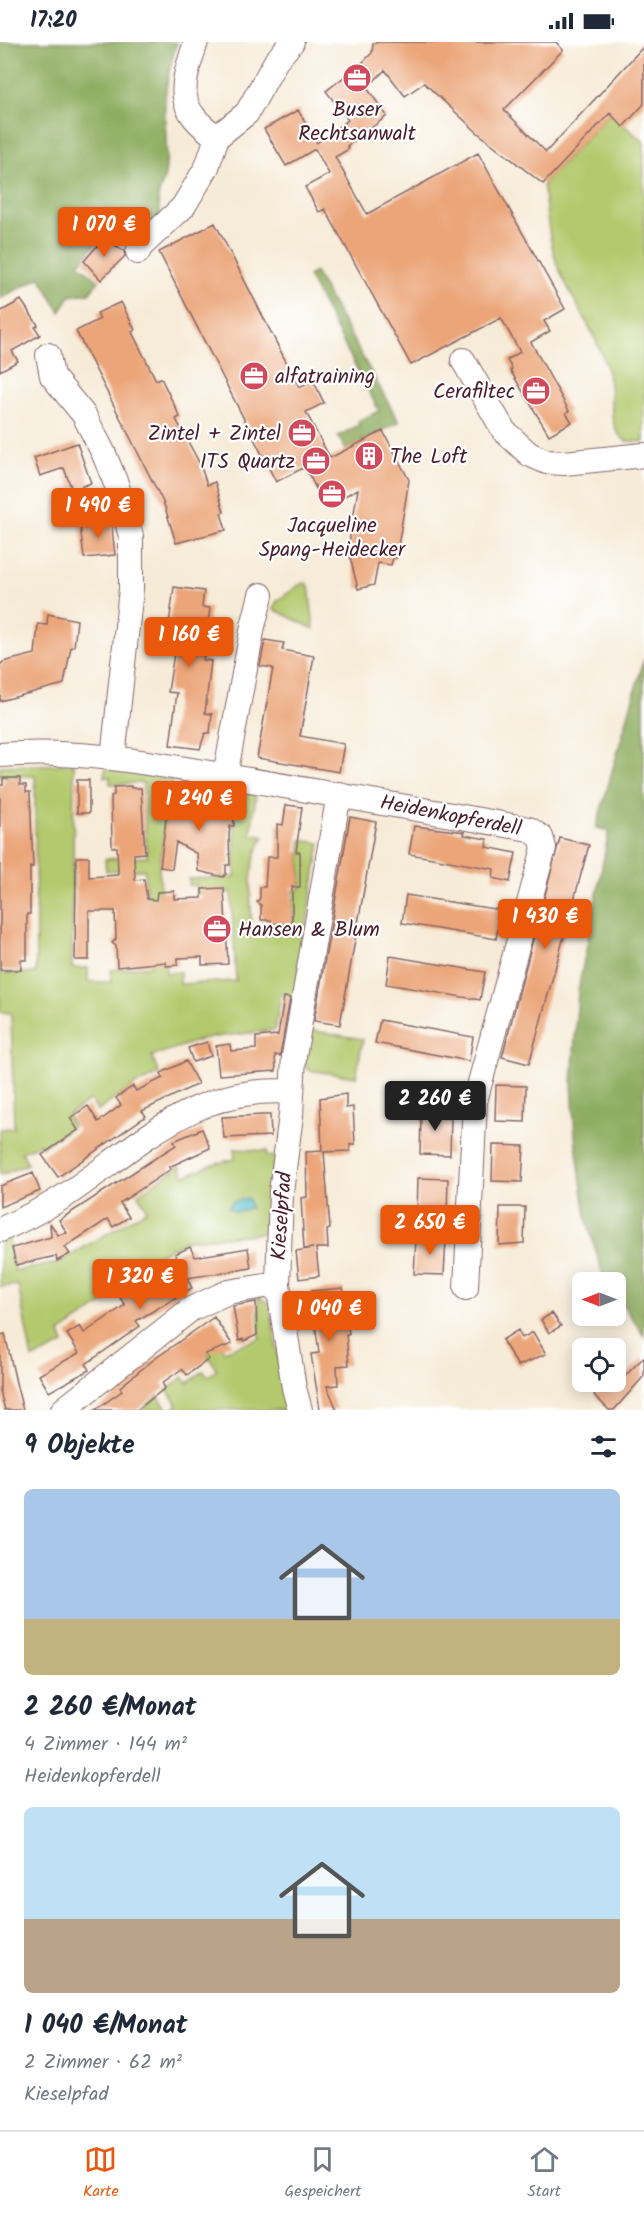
<!DOCTYPE html>
<html lang="de">
<head>
<meta charset="utf-8">
<style>
	body { margin:0; font-family:Kalam,sans-serif; background:#f6f6f7; color:#1f2937; height:100vh; display:flex; flex-direction:column; font-size:22px; white-space:nowrap }
	* { box-sizing:border-box; margin:0 }
	p { font-size:20px; color:#747a83 }
	.icon { flex:none; width:33px; height:33px; fill:none; stroke:currentColor; stroke-width:2; stroke-linecap:round; stroke-linejoin:round }
	.map { position:relative; height:1368px; overflow:hidden }
	.drawer { display:flex; flex-direction:column; background:#fff; flex:1 }
	.drawer>* { flex:none }
	.needle { width:39px; rotate:270deg }
	.fabs { position:absolute; left:572px; top:1230px; display:grid; gap:12px }
	.fabs a { display:grid; place-items:center; width:54px; height:54px; border-radius:9px; background:#fff; box-shadow:0 3px 15px #0003; font-size:30px }
	.price { position:absolute; translate:-50% -51px; padding:0 14px; border-radius:6px; background:#ea580c; color:#fff; font-size:20px; line-height:39px; filter:drop-shadow(0 2px 3px #0008) }
	.price::after { content:''; position:absolute; left:50%; top:36px; width:18px; height:14px; margin-left:-9px; background:inherit; clip-path:polygon(0 0,100% 0,50% 100%) }
	.price.current { background:#222; color:#fff }
	ul { padding:0; list-style:none }
	li { display:grid; align-content:center; gap:12px; height:318px; padding:0 24px }
	li span { display:grid; place-items:center; height:186px; border-radius:9px; color:#555 }
	li>.icon { margin-inline-start:auto }
	span .icon { width:108px; height:108px; fill:#fffc; stroke-width:1 }
	li b { font-size:26px }
	h2 { display:flex; justify-content:space-between; align-items:center; height:72px; padding:0 24px; font-size:26px }
	.status { display:flex; justify-content:space-between; align-items:center; height:42px; padding:0 30px; background:#fff; direction:ltr }
	.status svg { height:16px; fill:currentColor }
	.tabs { display:flex; justify-content:space-around; align-items:center; height:84px; border-top:2px solid #e0e1e3; background:#fff; font-size:16px; color:#747a83 }
	.tabs a { display:grid; justify-items:center; gap:3px }
	.tabs .current { color:#ea580c }
	.map>svg:first-child { display:block }
	.green { fill:#b3c96d; stroke:#7e744c; stroke-width:1.5 }
	.forest { fill:#8ead60; stroke:#6c6646; stroke-width:1.5 }
	.water { fill:#4ab9c0; stroke:#4a6c76; stroke-width:1.5 }
	.building { fill:#eba578 }
	.lines { fill:none; stroke-linecap:round; stroke-linejoin:round }
	.minor-casing { stroke:#866667; stroke-width:26 }
	.minor { stroke:#fff; stroke-width:24 }
	.labels { text-anchor:middle; stroke-width:4.5; stroke-linejoin:round; paint-order:stroke }
	.poi-label { font-size:21px; fill:#4a1f2b; stroke:#fff; text-anchor:start }
	.street-label { font-size:21px; fill:#4a1f2b; stroke:#fff }
</style>
</head>
<body>
<div class="status"><b>17:20</b><svg viewBox="0 0 49 12"><path d="M0 12V9h3v3zM5 12V6h3v6zM10 12V3h3v9zM15 12V0h3v12zM26 1h20v11H26zM47 4h2v5h-2z"/></svg></div>
<div class="map">
<svg width="644" height="1368" viewBox="0 0 644 1368">
	<rect width="100%" height="100%" fill="#fff"/>
	<filter id="ink" filterUnits="userSpaceOnUse"><feTurbulence type="fractalNoise" baseFrequency=".0167" numOctaves="2"/><feDisplacementMap in="SourceGraphic" scale="12" xChannelSelector="R" yChannelSelector="G"/><feConvolveMatrix kernelMatrix="1 2 1 2 8 2 1 2 1" color-interpolation-filters="sRGB"/></filter>
	<filter id="wash" filterUnits="userSpaceOnUse"><feTurbulence type="fractalNoise" baseFrequency=".008" numOctaves="4" result="noise"/><feDisplacementMap in="SourceGraphic" scale="24" xChannelSelector="R" yChannelSelector="G"/><feGaussianBlur stdDeviation="1.35" result="paint"/><feColorMatrix in="noise" values="0 0 0 0 0 0 0 0 0 0 0 0 0 0 0 0 0 1.4 0 .05"/><feComposite in="paint" operator="in"/></filter>
	<g filter="url(#wash)">
		<rect width="100%" height="100%" fill="#f6ebd7"/>
		<path class="green" d="M610,71L644,100V400L626,399C606,387 614,356 609,336C601,299 579,269 563,236C549,208 547,173 543,142Z
			M301,542L306,541L309,544L314,587L273,567L277,559Z
			M74,722L72,926H88V940H111V928L151,924L145,828L106,829L105,817L147,815L143,741L110,742V735H104L105,728L110,725L172,737L159,825L166,931L180,930V942L236,939L231,850L197,852L196,843L189,844V837L235,835L234,753L205,754L207,743L256,752L251,793L264,794C247,822 251,854 251,885H293L294,848L301,847V798L320,801L295,954L281,952L275,988L206,996L152,1014L159,1032L133,1044L98,1069L90,1058L67,1074L73,1084L42,1105L40,1102L22,1110L28,1122L0,1133V1087L14,1086L11,971L0,970V931H36L35,734H0V724Z
			M303,987L363,997L356,1035L308,1028L304,1019Z
			M234,1107L267,1109L266,1114L275,1115L269,1191L186,1198L116,1236L121,1249L60,1291L64,1302L32,1317L18,1243L0,1245V1198L8,1195L15,1229L58,1221L147,1168L138,1152L180,1124L185,1134L213,1122L235,1117Z
			M258,1255L268,1260L270,1264L287,1368H171L178,1363L167,1348L183,1335L188,1341L203,1329L208,1334L217,1328L206,1310L219,1301L224,1309L260,1296Z
			M158,1354L168,1368H142Z"/>
		<path class="forest" d="M0,0H177C171,20 166,38 165,59C164,81 168,103 166,125C165,148 153,146 161,174L150,185L146,180L140,186L123,168L79,222L99,239L89,251L70,254L60,270L40,235L0,257Z
			M315,230L399,380L346,408L338,394L359,383L358,379L379,369L308,234Z
			M644,617V1294L615,1251V1240H608L603,1233L586,1175L575,1095L572,1041L578,949L609,789L596,786Z"/>
		<path class="water" d="M248,1156L251,1166L235,1170L228,1166L232,1160Z"/>
		<g id="blocks">
			<path class="building" d="M378,0H556L563,8L504,68L546,110L644,4V62L623,85L610,71L543,142L478,91L424,41L405,54L385,28L367,46L387,74L347,104L349,107L335,115L367,172L478,111L565,267L544,279L550,289L531,300L569,369L566,371L572,380L549,393L510,328L512,327L507,318L520,310L501,276L411,323L325,167L319,170L305,145L329,132L315,107L286,124L264,87L298,68L317,101L348,78L326,49L361,22L372,11L373,2Z
				M215,181L299,345L313,338L324,361L306,370L330,416L383,389L409,438L396,516H393L391,523L378,521L374,543L358,547L348,507L358,447L325,464L305,425L276,440L159,210Z
				M104,196L124,209L125,214L101,238L84,219Z
				M21,258L38,283L35,285L40,293L12,309L18,319L0,329V270Z
				M121,260L135,288L132,290L156,338L161,336L180,375L176,377L200,422L207,443L215,440L224,470L221,471L226,488L176,501L164,462L76,289L100,277L97,271Z
				M77,401L91,441L72,448L64,426L40,434L34,416Z
				M111,478L115,513L84,516L80,482Z
				M174,545L204,549L202,565L210,566L203,618L211,619L205,671L212,672L210,691H205L200,707L170,703L177,651L168,650L176,598L167,597Z
				M48,572L77,578L74,605H71L64,642L0,659V623L3,620L35,612L38,582L47,583Z
				M265,598L284,601L282,608L314,614L300,694L344,702L339,730L257,716L273,626L260,624Z
				M3,736H20V743H26V750H30L33,825H30V872H27V918H21V928H0V743H3Z
				M77,738H89V771H77Z
				M131,744V746H141L145,811L134,812L135,838L144,837L147,857L156,858L157,850L174,849V857L202,856V847L224,846L228,922L202,923V915L178,916V923L166,924V920L117,925L116,904L112,901L116,897L115,869H89V918H75L76,815H89V835L118,833L117,805H112L111,754L114,753V745Z
				M169,753L182,755V758L228,756V762L233,761L234,784H230L229,794L230,823H226V832L223,835L198,829L197,812L176,800L172,827L160,825Z
				M286,763L302,765L296,810H300V845H292V882H271V878H261V863L257,860L260,856V845H265L267,815H277V782L283,783Z
				M350,775L376,780L340,983L314,979Z
				M414,784L465,790L464,793L487,797L486,805L516,811L510,840L493,836L494,827L409,812Z
				M560,796L589,803L529,1022L502,1015Z
				M406,853L501,868L496,897L402,881Z
				M390,914L485,930L480,958L386,942Z
				M284,955L290,956L280,1014L275,1013L276,1029L219,1033L216,1004L230,1002L231,1009L256,1007V995L278,993Z
				M380,978L473,995L469,1019L375,1001Z
				M207,1000L211,1014L193,1020L188,1006Z
				M186,1019L198,1042L142,1069L146,1074L58,1135L42,1113L78,1088L70,1076L88,1064L98,1080L121,1063L116,1056L133,1044L136,1049L163,1036L161,1031Z
				M496,1043L526,1044L525,1080L495,1079Z
				M346,1052V1066L353,1065L355,1102H350V1109L324,1110L330,1187L327,1188L328,1206H316L319,1234L299,1237L296,1209L313,1206L304,1207L301,1156L307,1155L306,1110L322,1109L320,1056Z
				M426,1060L442,1067L441,1076H451L450,1113L420,1112L421,1075H426Z
				M263,1073H270L271,1094L224,1096L222,1075Z
				M202,1087L210,1106L169,1125L171,1127L120,1161L129,1175L113,1185L108,1177L65,1205L70,1212L57,1219L56,1214L16,1223L12,1206L51,1195L50,1181L58,1193L67,1191L59,1178L176,1103L174,1099Z
				M493,1103L524,1104L522,1140L492,1139Z
				M33,1131L40,1149L0,1165V1144Z
				M418,1136L448,1137L447,1173L417,1172Z
				M500,1165H525L524,1201L499,1203Z
				M416,1196L446,1197L444,1233L414,1232Z
				M190,1205L195,1215L248,1206L251,1226L187,1236L192,1246L136,1279L140,1284L86,1322L89,1328L49,1350L39,1333L79,1311L67,1292L80,1284L84,1291L125,1263L120,1256L128,1250L181,1224L175,1212Z
				M343,1246L349,1292H346L349,1323L337,1324L338,1343L327,1344L337,1368H320L311,1312L319,1311L311,1249Z
				M256,1260L257,1293L244,1299L243,1297L239,1299L233,1264Z
				M552,1271L561,1284L549,1291L541,1278Z
				M214,1275L232,1302L205,1312L209,1317L187,1333L182,1327L162,1341L165,1346L137,1368H95L122,1349L120,1345L153,1318Z
				M518,1288L522,1296L533,1290L546,1312L518,1324L502,1298Z
				M5,1292L17,1345L23,1368H5L0,1349V1293Z
				M644,1315V1334L614,1368H609L594,1353L608,1340H619Z"/>
		</g>
	</g>
	<g filter="url(#ink)">
		<use href="#blocks" fill-opacity="0" stroke="#866667" stroke-width="1.5"/>
		<g class="lines">
			<g class="minor-casing">
				<path id="minor" d="M196,0C181,45 174,66 217,95
					M138,210L140,205L183,165L207,125L217,95L247,71L276,19L292,0
					M48,313L52,334L84,373L104,412L117,444L131,494V547L113,716
					M463,318L504,389L529,412L547,420L564,421L644,413
					M0,713C81,706 159,723 238,736C336,753 432,769 529,787L541,795L544,806L475,1059L466,1246
					M225,734L253,584L261,553
					M443,1053L475,1059
					M0,1188C24,1177 47,1166 69,1151C140,1102 198,1042 292,1050
					M63,1368L191,1267L228,1250L278,1242
					M300,1368L294,1346L278,1242L281,1150L291,1073L294,1014L339,752"/>
			</g>
			<use href="#minor" class="minor"/>
		</g>
	</g>
	<defs>
		<g id="office-disc" transform="scale(1.5)"><circle r="9.5" fill="#d1495b" stroke="#fff"/><path d="M-6-3h4V-5.5h4V-3h4V5H-6ZM-1-4.5V-3h2v-1.5ZM-6 0V1H6V0Z" fill="#fff"/></g>
		<g id="building-disc" transform="scale(1.5)"><circle r="9.5" fill="#d1495b" stroke="#fff"/><path d="M-4-6H4V6H1V3H-1V6H-4ZM-2.5-4.3h1.7v1.8h-1.7ZM.8-4.3h1.7v1.8H.8ZM-2.5-1h1.7V.8h-1.7ZM.8-1h1.7V.8H.8Z" fill="#fff"/></g>
	</defs>
	<g fill-rule="evenodd">
		<use href="#office-disc" x="357" y="36"/>
		<use href="#office-disc" x="254" y="334"/>
		<use href="#office-disc" x="536" y="349"/>
		<use href="#office-disc" x="302" y="391"/>
		<use href="#building-disc" x="369" y="414"/>
		<use href="#office-disc" x="316" y="419"/>
		<use href="#office-disc" x="332" y="452"/>
		<use href="#office-disc" x="217" y="887"/>
	</g>
	<g class="labels">
		<g class="poi-label">
			<text x="357" y="74" text-anchor="middle">Buser<tspan x="357" dy="24">Rechtsanwalt</tspan></text>
			<text x="275" y="341">alfatraining</text>
			<text x="515" y="356" text-anchor="end">Cerafiltec</text>
			<text x="281" y="398" text-anchor="end">Zintel + Zintel</text>
			<text x="390" y="421">The Loft</text>
			<text x="295" y="426" text-anchor="end">ITS Quartz</text>
			<text x="332" y="490" text-anchor="middle">Jacqueline<tspan x="332" dy="24">Spang-Heidecker</tspan></text>
			<text x="238" y="894">Hansen &amp; Blum</text>
		</g>
		<g class="street-label">
			<text transform="translate(451 773) rotate(11)" y="7">Heidenkopferdell</text>
			<text transform="translate(281 1174) rotate(-86)" y="7">Kieselpfad</text>
		</g>
	</g>
</svg>
<div class="fabs">
<a><svg class="needle" viewBox="-14 -14 28 28"><path d="M0-13l5 13h-10z" fill="#e53935"/><path d="M0 13l5-13h-10z" fill="#747a83"/></svg></a>
<a><svg class="icon" aria-label="locate" viewBox="0 0 24 24"><circle cx="12" cy="12" r="6"/><path d="M12 2v4M12 18v4M2 12h4M18 12h4"/></svg></a>
</div>
<b class="price" style="left:104px;top:216px">1 070 €</b>
<b class="price" style="left:98px;top:497px">1 490 €</b>
<b class="price" style="left:189px;top:626px">1 160 €</b>
<b class="price" style="left:199px;top:790px">1 240 €</b>
<b class="price" style="left:545px;top:908px">1 430 €</b>
<b class="price current" style="left:435px;top:1090px">2 260 €</b>
<b class="price" style="left:430px;top:1214px">2 650 €</b>
<b class="price" style="left:140px;top:1268px">1 320 €</b>
<b class="price" style="left:329px;top:1300px">1 040 €</b>
</div>
<section class="drawer">
<h2>9 Objekte<svg class="icon" aria-label="filters" viewBox="0 0 24 24"><path d="M4 7h16M4 17h16"/><circle cx="9" cy="7" r="2"/><circle cx="15" cy="17" r="2"/></svg></h2>
<ul>
<li><span style="background:linear-gradient(#a9c7e8 70%,#c2b280 0)"><svg class="icon" aria-label="home" viewBox="0 0 24 24"><path d="M3 11l9-7 9 7M6 9v11h12V9"/></svg></span><div><b>2 260 €/Monat</b><p>4 Zimmer · 144 m²</p><p>Heidenkopferdell</p></div></li>
<li><span style="background:linear-gradient(#bfe0f5 60%,#b9a48a 0)"><svg class="icon" aria-label="home" viewBox="0 0 24 24"><path d="M3 11l9-7 9 7M6 9v11h12V9"/></svg></span><div><b>1 040 €/Monat</b><p>2 Zimmer · 62 m²</p><p>Kieselpfad</p></div></li>
</ul>
</section>
<nav class="tabs">
<a class="current"><svg class="icon" aria-label="map" viewBox="0 0 24 24"><path d="M3 6l6-2 6 2 6-2v14l-6 2-6-2-6 2zM9 4v14M15 6v14"/></svg>Karte</a>
<a><svg class="icon" aria-label="saved" viewBox="0 0 24 24"><path d="M7 4h10v16l-5-4-5 4z"/></svg>Gespeichert</a>
<a><svg class="icon" aria-label="home" viewBox="0 0 24 24"><path d="M3 11l9-7 9 7M6 9v11h12V9"/></svg>Start</a>
</nav>
</body>
</html>
